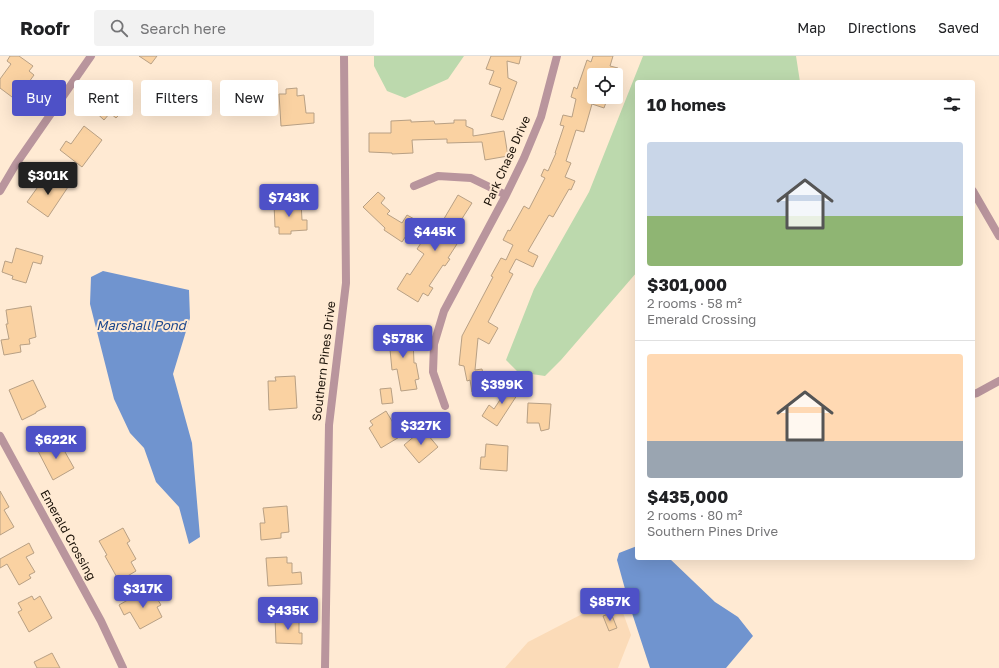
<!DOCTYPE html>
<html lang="en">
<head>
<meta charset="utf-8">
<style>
	body { margin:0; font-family:"Golos Text",sans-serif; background:#f2f2f2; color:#202124; height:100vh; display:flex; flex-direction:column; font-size:15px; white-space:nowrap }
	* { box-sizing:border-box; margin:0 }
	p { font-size:13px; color:#757577 }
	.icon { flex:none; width:22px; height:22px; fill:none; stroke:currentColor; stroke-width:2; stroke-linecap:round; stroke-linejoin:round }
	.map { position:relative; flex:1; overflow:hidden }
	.side { position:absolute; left:635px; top:24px; width:340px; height:480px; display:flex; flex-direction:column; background:#fff; border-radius:4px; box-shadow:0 4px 16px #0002 }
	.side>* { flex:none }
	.hud { position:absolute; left:12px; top:24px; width:380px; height:36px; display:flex; gap:8px }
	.fabs { position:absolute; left:587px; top:12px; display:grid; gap:8px }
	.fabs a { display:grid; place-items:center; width:36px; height:36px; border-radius:4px; background:#fff; box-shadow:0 4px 16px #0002; font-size:20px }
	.price { position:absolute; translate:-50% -34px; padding:0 9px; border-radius:4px; background:#4e51c7; color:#fff; font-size:13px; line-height:26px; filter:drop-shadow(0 1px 2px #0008) }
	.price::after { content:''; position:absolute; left:50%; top:24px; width:12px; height:9px; margin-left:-6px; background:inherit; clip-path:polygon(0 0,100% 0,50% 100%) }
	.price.active { background:#222; color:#fff }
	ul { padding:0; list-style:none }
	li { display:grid; align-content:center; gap:8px; height:212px; padding:0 12px }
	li+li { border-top:1px solid #e0e0e0 }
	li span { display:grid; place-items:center; height:124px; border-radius:4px; color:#555 }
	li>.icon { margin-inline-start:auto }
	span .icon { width:72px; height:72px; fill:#fffc; stroke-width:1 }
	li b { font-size:17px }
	h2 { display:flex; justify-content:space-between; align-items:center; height:48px; padding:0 12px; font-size:17px }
	.tag { padding:0 14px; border-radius:4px; background:#fff; box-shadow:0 4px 16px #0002; font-size:14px; line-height:36px }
	.tag.active { background:#4e51c7; color:#fff }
	header { display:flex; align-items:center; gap:24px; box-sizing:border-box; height:56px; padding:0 20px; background:#fff; border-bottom:1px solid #e0e0e0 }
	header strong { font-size:19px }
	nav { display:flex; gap:22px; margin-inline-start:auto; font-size:14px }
	.search { width:280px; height:36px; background:#f2f2f2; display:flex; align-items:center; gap:10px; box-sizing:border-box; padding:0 14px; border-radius:4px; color:#757577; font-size:15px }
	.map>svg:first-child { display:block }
	.built { fill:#fbdbb8 }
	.green { fill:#bcd9ad }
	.water { fill:#7094cf }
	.building { fill:#fad2a2; stroke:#b8a084 }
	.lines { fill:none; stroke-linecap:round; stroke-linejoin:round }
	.minor { stroke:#b9959d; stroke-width:8 }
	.labels { text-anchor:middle; stroke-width:4; stroke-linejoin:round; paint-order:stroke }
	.street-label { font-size:12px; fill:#1b1208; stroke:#ffead3 }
	.water-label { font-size:13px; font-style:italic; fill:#1c478d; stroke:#ffead3 }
</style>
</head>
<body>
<header>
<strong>Roofr</strong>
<div class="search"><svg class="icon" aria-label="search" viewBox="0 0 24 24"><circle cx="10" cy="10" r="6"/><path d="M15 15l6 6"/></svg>Search here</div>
<nav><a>Map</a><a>Directions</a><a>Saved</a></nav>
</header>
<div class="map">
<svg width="999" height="612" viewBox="0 0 999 612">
	<rect width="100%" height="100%" fill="#ffead3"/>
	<path class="built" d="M617,540L631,579L618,612H505L528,586Z"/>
	<path class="green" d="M374,0H464L448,23L405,42L387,35L374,10Z
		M643,0H796L800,26H637V216L561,304L545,320L518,316L506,304L534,233L589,136Z"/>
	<path class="water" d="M103,215L189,234L190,262L173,318L192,387L200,481L189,488L179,451L156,426L144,392L130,377L114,343L90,248L91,221Z
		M637,490V502H669L715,546L738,561L753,580L726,612H650L630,551L617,504L619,497Z"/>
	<path class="building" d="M10,0H19L33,10L29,15L34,19L16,44L0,32V23L11,8L7,5Z
		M139,0H157L151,8Z
		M491,0H521L519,8L507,5L508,22L517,26L503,64L491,60L501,32L489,28L494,15L486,13Z
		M593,0H613L610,10L618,12L616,19H603L594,16V41H608L604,52L592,48L584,76L576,74L566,105L571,107L565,121L575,125L571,134L569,133L553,161L549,159L528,195L538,200L533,211L516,203L509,216L513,218L488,266L498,272L489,288L478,282L475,314L482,313L486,333L472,336L470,324L467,325L464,310L459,309L462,280L493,221L491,220L501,202L506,204L513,189L503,184L508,174L510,175L524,150L529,153L545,122L541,120L544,113L548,115L556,97H555L564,70L560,69L563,59L572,61L576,43L571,41L574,31L577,33L587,4L591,6Z
		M114,29L128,43L125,47L128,50L116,62L110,57L104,64L89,50L96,42L99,45Z
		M297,32V40L304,39L306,57H314V67L281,70L279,38H286V33Z
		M411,64V66L434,65L435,68L454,67V64H466V70L473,73V80L504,75L508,100L485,104L482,86L447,87V83L412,84L413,97L392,98V97L369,96V77H391V65Z
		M84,70L102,84L82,111L60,94L66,85L71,88Z
		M45,121L53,126L56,122L68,131L48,161L27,146Z
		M378,136L385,142L381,147L390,155L387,158L402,167L407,159L416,164L402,186L384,174L385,172L363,151Z
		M458,139L472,147L456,172L461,175L454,186L457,188L448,202L450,203L445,210L443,209L429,230L433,232L428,240L423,237L418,246L397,233L407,217L410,219L424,198L417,193L425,181L424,180L428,174L435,178Z
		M301,146L302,164H307V174L291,175V178H279V171H275L274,148Z
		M16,192L43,200L41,208L33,206L26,227L12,223L13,220L2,216L5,205L12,207Z
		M31,250L36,281L29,283L30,288L20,289L21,296L4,299L1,284L9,283L6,268H8L6,254Z
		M404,272L405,284H413L414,307H416L419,323L415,324L417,333L401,335L397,313L392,314L388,273Z
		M295,320L297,352L269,354L268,325H276L275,321Z
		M33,324L46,351L36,356V357L22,364L9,334Z
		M511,327L521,333L497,370L482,360L489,349L494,353Z
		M391,332L393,347L382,348L380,333Z
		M528,347L551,348L549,373L541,375L539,367H527Z
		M386,355L401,380L381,392L369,372L373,369L370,365Z
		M423,373L438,391L419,407L404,389Z
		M53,386L55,390L60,387L74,412L53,424L38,395Z
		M486,388L508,390L507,415L480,413L481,401H485Z
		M0,435L9,451L4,454L14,471L0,479Z
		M287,450L289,476L281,477V482L261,484L260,467H265L263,452Z
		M123,472L130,485L127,487L136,503L131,506L136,515L119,525L105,500L107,499L99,485Z
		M29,487L34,497L26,501L35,516L29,519L31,522L19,529L7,508L0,512V503Z
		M287,501V507H292V517L301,516L302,528L268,530L266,502Z
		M147,533L152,540L155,539L161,549L157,551L162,561L140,573L130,556L124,559L119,549Z
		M32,540L34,544L40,540L52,562L29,576L18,556L22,554L18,547Z
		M611,557L617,572L609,575L603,560Z
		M275,562L299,563V577H302V588L276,587Z
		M52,597L60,612H37L34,606Z"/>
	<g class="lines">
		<path class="minor" d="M414,130L438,120L471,122L506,139
			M0,135L16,108L91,0
			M973,135L999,180
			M973,338L977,337L999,325
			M445,350L433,316L434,288L444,255L506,139L524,102L541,61L557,0
			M0,380L101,565L123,612
			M325,612L329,369L346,227L344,0"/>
	</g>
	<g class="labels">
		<g class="street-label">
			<text transform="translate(507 105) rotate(-66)" y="4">Park Chase Drive</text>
			<text transform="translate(324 305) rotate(-83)" y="4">Southern Pines Drive</text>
			<text transform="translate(68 479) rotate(61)" y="4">Emerald Crossing</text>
		</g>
		<g class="water-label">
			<text x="141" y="274">Marshall Pond</text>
		</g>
	</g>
</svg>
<div class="fabs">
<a><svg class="icon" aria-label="locate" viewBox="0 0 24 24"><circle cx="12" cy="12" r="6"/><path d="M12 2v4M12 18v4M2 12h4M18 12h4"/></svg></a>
</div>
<b class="price active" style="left:48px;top:140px">$301K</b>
<b class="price" style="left:289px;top:162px">$743K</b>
<b class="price" style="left:435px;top:196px">$445K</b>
<b class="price" style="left:403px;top:303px">$578K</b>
<b class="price" style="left:502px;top:349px">$399K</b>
<b class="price" style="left:421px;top:390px">$327K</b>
<b class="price" style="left:56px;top:404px">$622K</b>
<b class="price" style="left:143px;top:553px">$317K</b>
<b class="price" style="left:610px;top:566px">$857K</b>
<b class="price" style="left:288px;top:575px">$435K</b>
<div class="hud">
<a class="tag active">Buy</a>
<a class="tag">Rent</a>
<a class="tag">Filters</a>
<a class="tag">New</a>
</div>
<section class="side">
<h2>10 homes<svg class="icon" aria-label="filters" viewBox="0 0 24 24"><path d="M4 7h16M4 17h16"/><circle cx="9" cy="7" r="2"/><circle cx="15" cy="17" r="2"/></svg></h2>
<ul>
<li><span style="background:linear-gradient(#c9d6e8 60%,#8fb573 0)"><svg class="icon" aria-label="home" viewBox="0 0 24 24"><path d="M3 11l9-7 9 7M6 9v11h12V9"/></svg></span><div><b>$301,000</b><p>2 rooms · 58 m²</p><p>Emerald Crossing</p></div></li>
<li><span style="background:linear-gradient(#ffd9b3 70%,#9aa5b1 0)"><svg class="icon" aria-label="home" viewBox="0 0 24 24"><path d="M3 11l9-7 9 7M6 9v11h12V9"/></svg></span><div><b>$435,000</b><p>2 rooms · 80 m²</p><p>Southern Pines Drive</p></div></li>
</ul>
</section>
</div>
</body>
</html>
